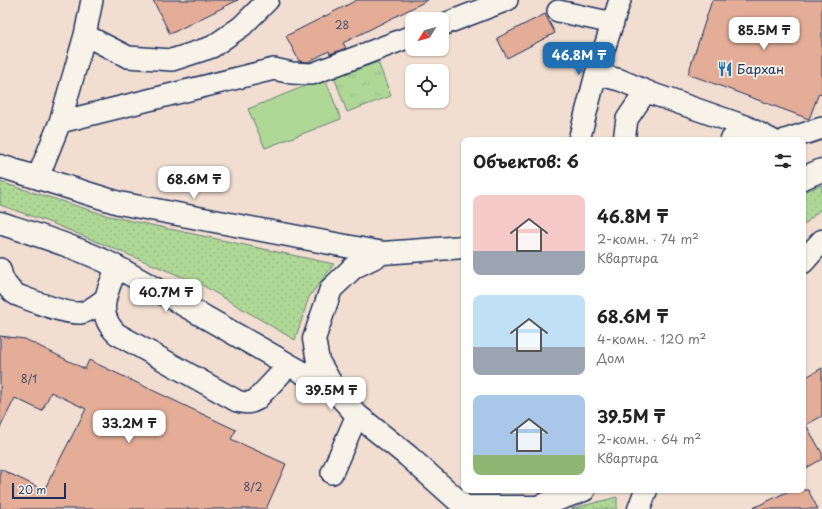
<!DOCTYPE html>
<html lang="ru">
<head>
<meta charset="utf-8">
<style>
	body { margin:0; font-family:"Playpen Sans",sans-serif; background:#f6f6f6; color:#222; height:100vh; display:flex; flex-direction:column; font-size:15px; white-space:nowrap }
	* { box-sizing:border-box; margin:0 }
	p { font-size:13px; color:#767676 }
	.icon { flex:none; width:22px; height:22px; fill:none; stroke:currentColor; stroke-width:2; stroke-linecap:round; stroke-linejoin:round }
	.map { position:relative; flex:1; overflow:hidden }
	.drawer { position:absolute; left:461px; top:137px; width:345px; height:356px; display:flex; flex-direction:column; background:#fff; border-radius:8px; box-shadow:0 1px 3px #0004 }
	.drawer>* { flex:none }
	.needle { width:26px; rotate:233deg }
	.buttons { position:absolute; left:405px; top:12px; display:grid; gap:8px }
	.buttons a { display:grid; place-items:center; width:44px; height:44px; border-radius:8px; background:#fff; box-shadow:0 1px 3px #0004; font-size:20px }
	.scale { position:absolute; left:12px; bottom:10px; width:54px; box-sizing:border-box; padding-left:4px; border:2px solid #1b2f5e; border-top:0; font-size:11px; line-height:14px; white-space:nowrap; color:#1b2f5e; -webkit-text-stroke:3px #f7f3e8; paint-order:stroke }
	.price { position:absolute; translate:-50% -34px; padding:0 9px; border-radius:8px; background:#fff; color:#222; font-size:13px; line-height:26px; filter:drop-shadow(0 1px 2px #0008) }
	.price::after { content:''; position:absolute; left:50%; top:24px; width:12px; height:9px; margin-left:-6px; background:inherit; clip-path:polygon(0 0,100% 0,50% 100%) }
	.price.current { background:#1f6fb2; color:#fff }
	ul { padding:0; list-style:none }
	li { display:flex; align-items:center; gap:12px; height:100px; padding:0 12px }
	li span { display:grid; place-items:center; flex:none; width:112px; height:80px; border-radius:8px; color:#555 }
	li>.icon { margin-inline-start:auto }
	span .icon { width:48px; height:48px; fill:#fffc; stroke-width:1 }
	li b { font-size:17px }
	h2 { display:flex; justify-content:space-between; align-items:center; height:48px; padding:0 12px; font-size:17px }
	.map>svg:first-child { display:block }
	.grass { fill:url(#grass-dots); stroke:#65847a }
	.park { fill:url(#park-tufts); stroke:#65847a }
	.garden { fill:#afd896; stroke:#65847a }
	.building { fill:#e3ad98; stroke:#1b2f5e }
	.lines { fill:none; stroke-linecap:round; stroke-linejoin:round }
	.minor-casing { stroke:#1b2f5e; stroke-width:24 }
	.major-casing { stroke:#1b2f5e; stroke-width:25 }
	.minor { stroke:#f7f3e8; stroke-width:21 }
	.major { stroke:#f7f3e8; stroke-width:22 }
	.labels { text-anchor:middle; stroke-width:3.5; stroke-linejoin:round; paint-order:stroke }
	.number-label { font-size:11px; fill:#4d4e6c }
	.poi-label { font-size:13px; fill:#1b2f5e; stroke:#f7f3e8; text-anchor:start }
</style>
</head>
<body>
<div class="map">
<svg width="822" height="509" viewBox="0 0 822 509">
	<defs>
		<pattern id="grass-dots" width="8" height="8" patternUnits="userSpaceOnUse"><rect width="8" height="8" fill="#afd896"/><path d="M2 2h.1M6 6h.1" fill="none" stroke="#96ba84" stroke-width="1.8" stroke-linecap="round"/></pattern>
		<pattern id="park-tufts" width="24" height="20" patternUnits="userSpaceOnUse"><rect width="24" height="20" fill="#afd896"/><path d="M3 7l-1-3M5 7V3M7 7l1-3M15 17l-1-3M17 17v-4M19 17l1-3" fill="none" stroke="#96ba84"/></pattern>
	</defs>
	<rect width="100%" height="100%" fill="#f1ded0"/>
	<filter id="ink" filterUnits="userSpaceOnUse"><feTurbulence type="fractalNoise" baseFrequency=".025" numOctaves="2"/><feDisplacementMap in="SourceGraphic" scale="8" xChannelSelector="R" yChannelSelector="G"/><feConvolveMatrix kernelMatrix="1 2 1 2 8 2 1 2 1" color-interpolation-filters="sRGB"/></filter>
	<g filter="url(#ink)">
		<path class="grass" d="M0,182L109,216L334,264L309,297L295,340L202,285L54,224L0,205Z
			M822,185V208L803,226V192Z
			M617,497V509H571Z"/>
		<path class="park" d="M378,62L391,96L347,112L334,77Z"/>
		<path class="garden" d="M325,78L341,119L265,148L248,109Z"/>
		<path class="building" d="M153,0H238L170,34Z
			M357,0H428L343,43L346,48L330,54L329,51L308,62L299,61L286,36Z
			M712,0H822V94L819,93L809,119L688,74Z
			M545,14L555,33L507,58L497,38Z
			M0,336L25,339L85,369L89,360L236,430L231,439L286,464L266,509H0V469L44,490L86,409L51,392L42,411L15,398L0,428Z
			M822,368V416L806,425L822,453V459L803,470V379Z
			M791,490H808L818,509H751Z"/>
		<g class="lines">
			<g class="minor-casing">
				<path id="minor" d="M558,11L613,23
					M442,25L507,0
					M85,35L92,0
					M596,74L620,80L653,94L745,126L772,140
					M60,122L274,69L292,73L312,74L412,36
					M579,140L596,74L620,0
					M624,140L627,119L646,91
					M731,140L745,126
					M785,140L822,128
					M38,177L60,122L85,35L128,57L172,60L212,47L242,26L268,0
					M117,267C108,290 94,313 117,334L237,401C244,403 249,404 256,400L289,365
					M0,269C2,280 7,289 17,295C33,301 64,314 80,313C89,312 98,304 105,299
					M332,473L357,415"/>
			</g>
			<g class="major-casing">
				<path id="major" d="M0,166L119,203L383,253
					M803,178L822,170
					M0,223C40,236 80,248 117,267L335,391
					M464,247L383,253L354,267L331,289L314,339L318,361L336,392L357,415L408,456L465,507H537L584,490
					M803,262L822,241
					M639,509L646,490"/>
			</g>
			<use href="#minor" class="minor"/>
			<use href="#major" class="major"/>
		</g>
	</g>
	<defs>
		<g id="restaurant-bare" transform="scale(1.2)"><path d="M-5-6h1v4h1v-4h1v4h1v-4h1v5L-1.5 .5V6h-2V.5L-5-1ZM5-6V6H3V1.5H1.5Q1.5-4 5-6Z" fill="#1f6fb2" stroke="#f7f3e8" stroke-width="2.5" paint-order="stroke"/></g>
	</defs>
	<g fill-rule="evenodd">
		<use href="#restaurant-bare" x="725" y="69"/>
	</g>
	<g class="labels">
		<g class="number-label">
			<text x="342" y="29">28</text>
			<text x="29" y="383">8/1</text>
			<text x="253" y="491">8/2</text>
		</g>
		<g class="poi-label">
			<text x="737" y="74">Бархан</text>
		</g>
	</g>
</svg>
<div class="buttons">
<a><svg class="needle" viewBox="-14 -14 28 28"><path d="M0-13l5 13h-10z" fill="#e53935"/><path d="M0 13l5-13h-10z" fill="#767676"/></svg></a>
<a><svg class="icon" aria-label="locate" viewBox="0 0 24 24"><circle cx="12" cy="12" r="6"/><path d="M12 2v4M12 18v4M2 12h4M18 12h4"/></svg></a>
</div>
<div class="scale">20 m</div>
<b class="price" style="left:764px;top:51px">85.5M ₸</b>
<b class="price current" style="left:579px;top:76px">46.8M ₸</b>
<b class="price" style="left:194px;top:200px">68.6M ₸</b>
<b class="price" style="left:166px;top:313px">40.7M ₸</b>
<b class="price" style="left:331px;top:411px">39.5M ₸</b>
<b class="price" style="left:129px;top:444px">33.2M ₸</b>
<section class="drawer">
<h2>Объектов: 6<svg class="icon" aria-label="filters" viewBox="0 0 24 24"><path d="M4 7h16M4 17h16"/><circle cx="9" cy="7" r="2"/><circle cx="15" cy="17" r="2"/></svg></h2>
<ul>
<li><span style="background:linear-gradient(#f6c9c9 70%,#9aa5b1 0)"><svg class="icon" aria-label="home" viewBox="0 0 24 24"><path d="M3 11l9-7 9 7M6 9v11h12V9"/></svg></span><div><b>46.8M ₸</b><p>2-комн. · 74 m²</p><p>Квартира</p></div></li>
<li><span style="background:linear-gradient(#bfe0f5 65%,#9aa5b1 0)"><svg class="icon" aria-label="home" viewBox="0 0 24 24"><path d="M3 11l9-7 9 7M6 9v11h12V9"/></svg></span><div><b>68.6M ₸</b><p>4-комн. · 120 m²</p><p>Дом</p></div></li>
<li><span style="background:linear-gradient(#a9c7e8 75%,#8fb573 0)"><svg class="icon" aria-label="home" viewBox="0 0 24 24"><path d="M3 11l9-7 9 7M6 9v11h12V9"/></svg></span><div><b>39.5M ₸</b><p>2-комн. · 64 m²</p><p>Квартира</p></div></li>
</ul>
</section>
</div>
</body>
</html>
